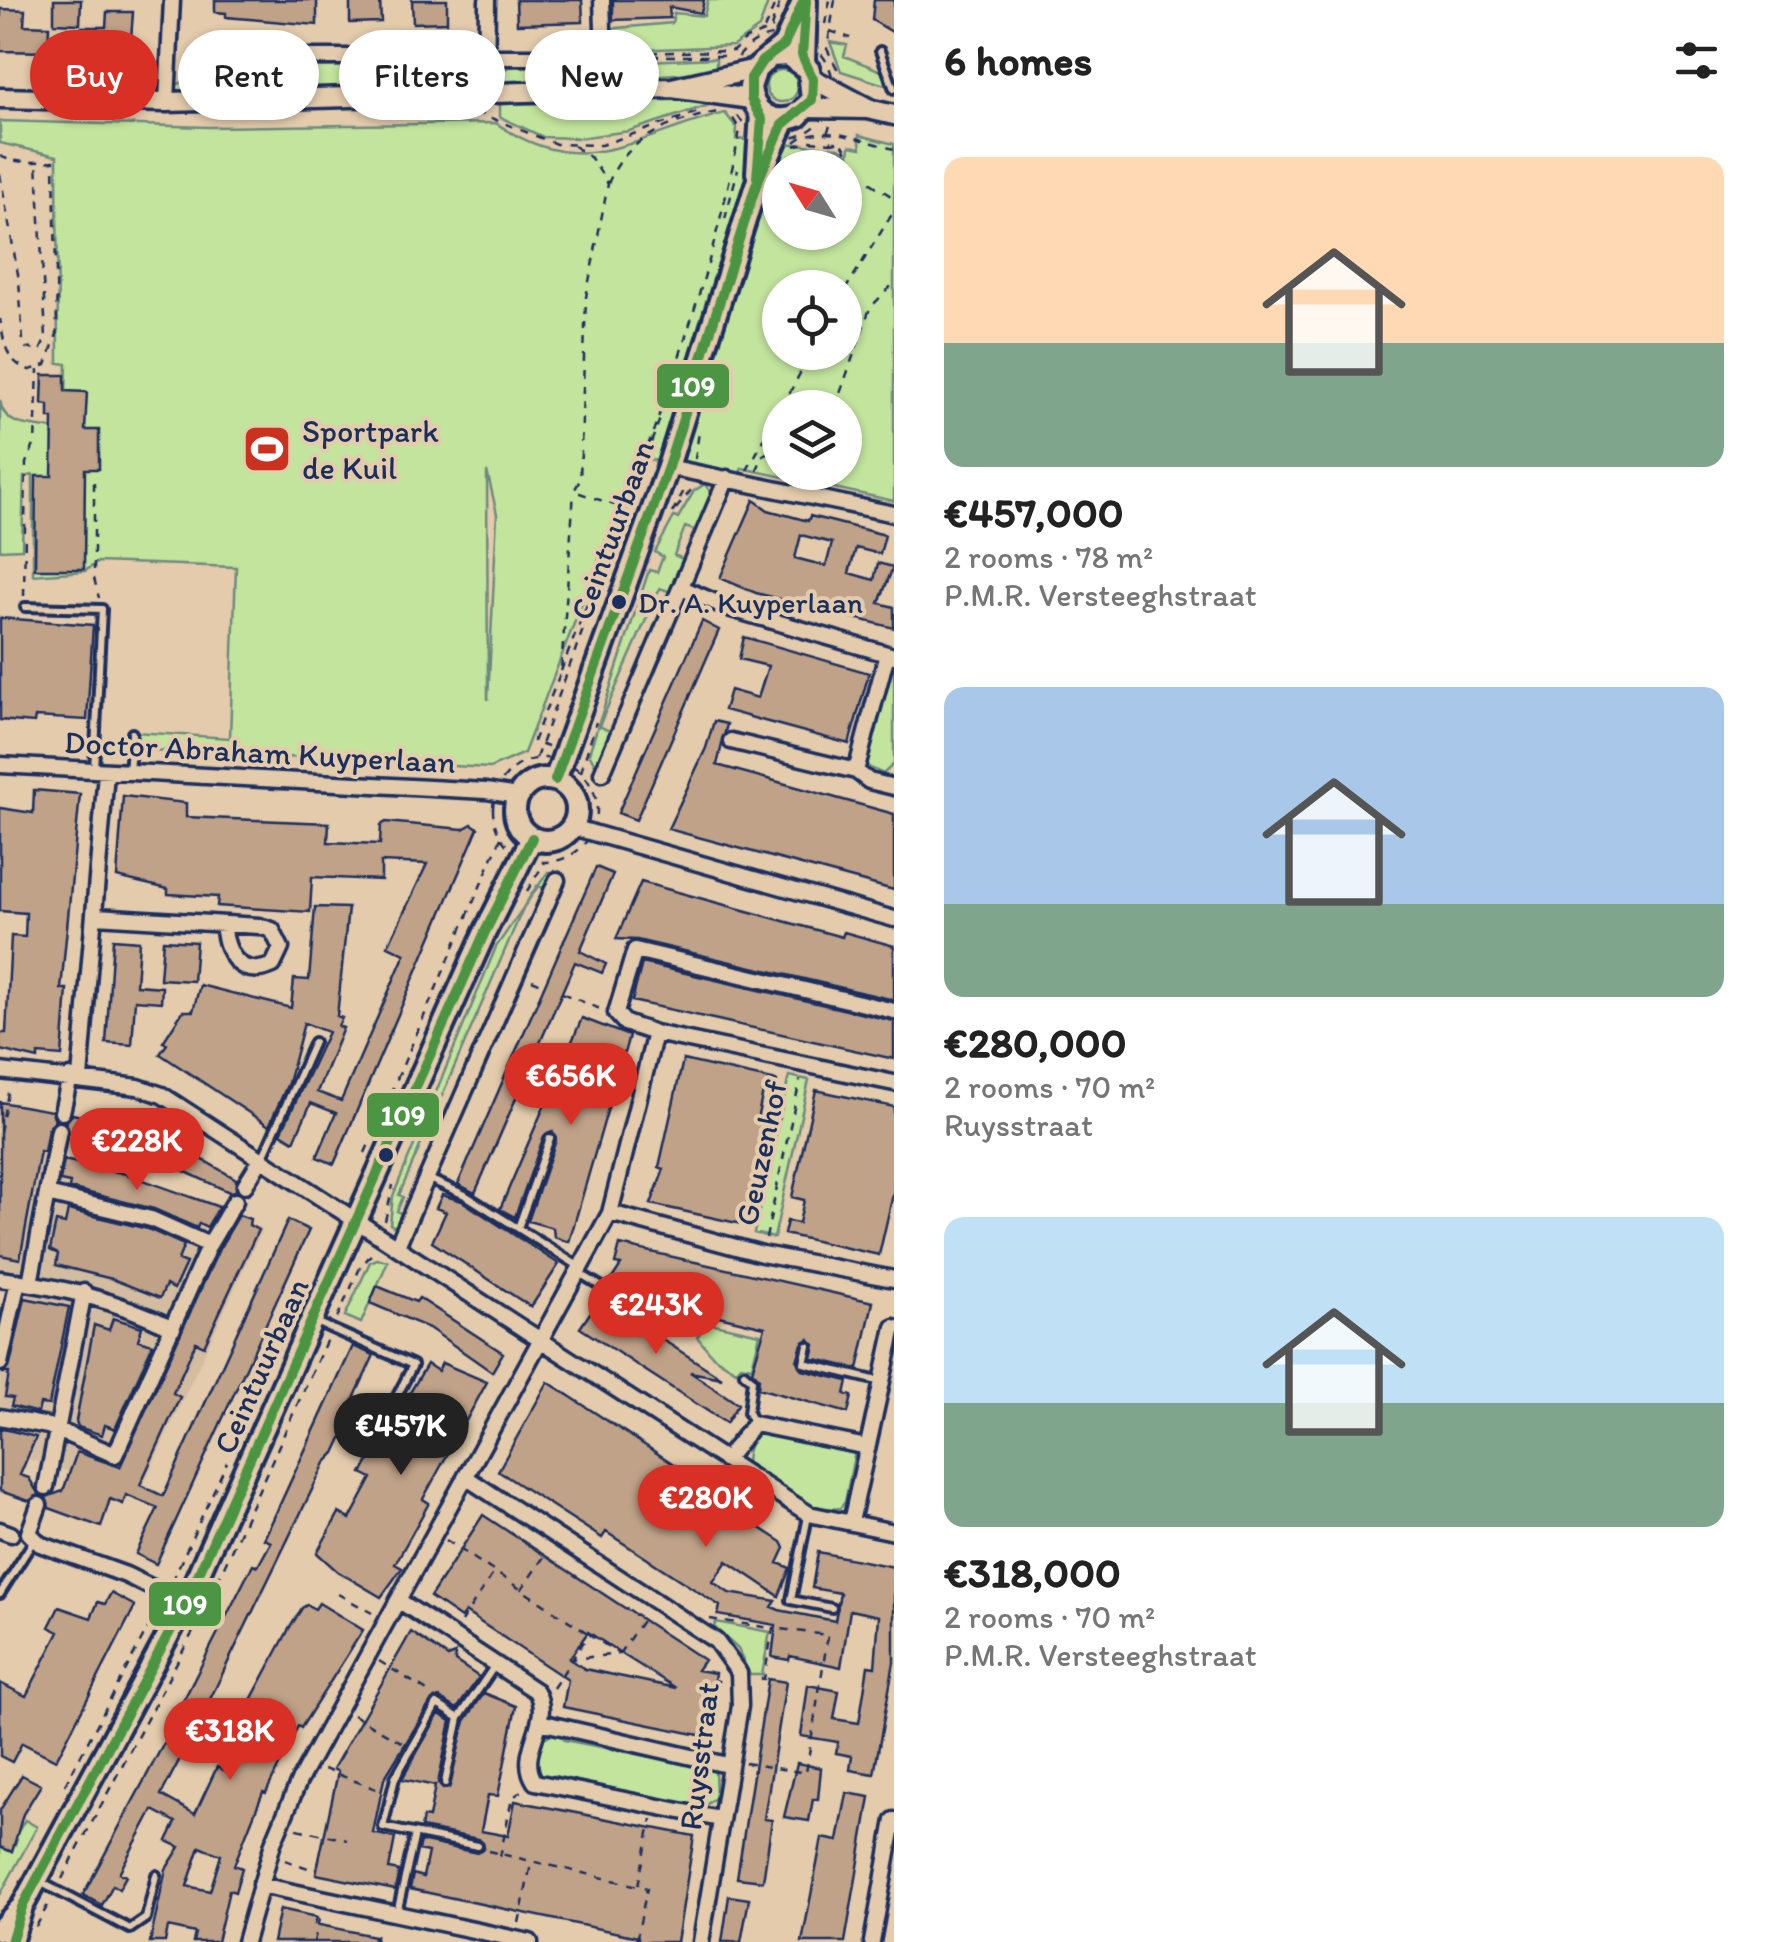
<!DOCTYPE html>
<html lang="en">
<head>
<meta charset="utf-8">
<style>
	body { margin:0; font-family:Itim,sans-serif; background:#f2f2f2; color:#222; height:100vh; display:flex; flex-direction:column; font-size:38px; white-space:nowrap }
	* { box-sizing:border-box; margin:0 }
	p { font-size:32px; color:#767676 }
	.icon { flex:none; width:55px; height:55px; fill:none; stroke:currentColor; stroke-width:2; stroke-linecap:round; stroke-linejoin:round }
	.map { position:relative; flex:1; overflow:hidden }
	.sheet { display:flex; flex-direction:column; background:#fff; width:880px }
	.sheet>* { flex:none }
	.guide { position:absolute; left:30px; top:30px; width:712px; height:90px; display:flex; gap:20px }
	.needle { width:65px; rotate:307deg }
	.fabs { position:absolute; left:762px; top:150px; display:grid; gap:20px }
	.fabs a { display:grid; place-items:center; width:100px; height:100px; border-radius:50%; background:#fff; box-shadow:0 2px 8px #0004; font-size:50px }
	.price { position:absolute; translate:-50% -85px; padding:0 22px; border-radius:35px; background:#d93025; color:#fff; font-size:32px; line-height:65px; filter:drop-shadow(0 2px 5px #0008) }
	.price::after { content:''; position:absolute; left:50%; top:60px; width:30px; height:22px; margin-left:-15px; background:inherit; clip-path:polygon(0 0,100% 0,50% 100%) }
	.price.selected { background:#222; color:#fff }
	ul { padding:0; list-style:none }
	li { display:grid; align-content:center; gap:20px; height:530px; padding:0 50px }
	li span { display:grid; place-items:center; height:310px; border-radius:20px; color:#555 }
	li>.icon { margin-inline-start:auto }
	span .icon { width:180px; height:180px; fill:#fffc; stroke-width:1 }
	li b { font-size:42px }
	h2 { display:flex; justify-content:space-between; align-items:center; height:120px; padding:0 50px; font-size:42px }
	.pill { padding:0 35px; border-radius:45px; background:#fff; box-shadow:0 2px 8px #0004; font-size:35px; line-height:90px }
	.pill.selected { background:#d93025; color:#fff }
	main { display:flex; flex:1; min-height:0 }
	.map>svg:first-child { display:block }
	.built { fill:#d4bca0 }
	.green { fill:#c2e49d; stroke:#6e8a7e; stroke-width:2.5; fill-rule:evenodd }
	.building { fill:#c0a288; stroke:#1b2f5e; stroke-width:2.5; fill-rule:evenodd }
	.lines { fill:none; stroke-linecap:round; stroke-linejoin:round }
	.service-casing { stroke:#1b2f5e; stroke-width:14 }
	.minor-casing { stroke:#1b2f5e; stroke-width:21 }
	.tertiary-casing { stroke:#1b2f5e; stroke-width:25 }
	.primary-casing { stroke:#1b2f5e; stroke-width:28 }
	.path { stroke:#1b2f5e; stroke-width:2.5; stroke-dasharray:8 8; stroke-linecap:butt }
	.service { stroke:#e3cbac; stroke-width:6 }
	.minor { stroke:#e3cbac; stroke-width:14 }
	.tertiary { stroke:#e3cbac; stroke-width:18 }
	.primary { stroke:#e3cbac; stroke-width:20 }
	.bus-1-casing { stroke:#e3cbac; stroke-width:18 }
	.bus-1 { stroke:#4c9542; stroke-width:10 }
	.bus-dot { fill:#1b2f5e; stroke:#e3cbac; stroke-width:4 }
	.labels { text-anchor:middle; stroke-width:8; stroke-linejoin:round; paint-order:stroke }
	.bus-label { font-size:30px; fill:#1b2f5e; stroke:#e3cbac; text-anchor:start }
	.poi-label { font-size:32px; fill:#1b2f5e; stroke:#e3cbac; text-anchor:start }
	.street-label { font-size:32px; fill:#1b2f5e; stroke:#e3cbac }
	.line-badge { stroke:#e3cbac; stroke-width:4 }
	.badge-label { font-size:28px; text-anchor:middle; font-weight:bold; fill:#fff }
</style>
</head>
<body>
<main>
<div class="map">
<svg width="894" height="1942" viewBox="0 0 894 1942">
	<rect width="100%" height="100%" fill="#e3cbac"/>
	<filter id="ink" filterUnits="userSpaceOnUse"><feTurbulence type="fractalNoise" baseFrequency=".01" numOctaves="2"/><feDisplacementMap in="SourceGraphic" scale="20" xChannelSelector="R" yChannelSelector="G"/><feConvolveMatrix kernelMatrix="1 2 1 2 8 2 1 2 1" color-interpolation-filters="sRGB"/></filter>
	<g filter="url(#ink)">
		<path class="built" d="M0,1144L62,1158L60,1168L121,1180L227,1221L233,1215L262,1229L139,1494L29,1459L32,1453L0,1445V1340L9,1292L0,1291Z"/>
		<path class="green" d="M708,0H769L759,28L733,46L608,51L607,29L672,23L674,13L704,16Z
			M830,42L847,45L844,56L884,72L885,85L841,71Z
			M716,58V71L500,87L502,70L509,67Z
			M471,63V89L180,93L174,86L210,69Z
			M766 86a16 16 0 1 1 32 0a16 16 0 1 1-32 0Z
			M715,99V103L629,131L579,138L543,137L500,117V104Z
			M725,113L737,128L736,139L839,148L849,155L850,146L861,148L859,135L894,144V501L742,468L740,473L638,458L524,753L490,768L133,749L134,732L230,738L236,567L98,562L85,571L33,575V475L24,477L22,549L0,550V400C4,432 40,424 59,430L65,419L67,364L58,363L57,156L0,143V121L209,127L496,123C584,184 636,135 725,113ZM780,168H845V232H780ZM780,288H845V352H780ZM780,408H845V472H780ZM487,471L497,514L488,700Z
			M705,484L713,496L697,531L685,527L674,555L685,560L671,592L660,588L599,726L614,733L598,770L589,753L649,570L657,572L663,557L655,552L674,517L678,518L694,491Z
			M894,669V764L883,774L864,765L886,675Z
			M548,872H555L546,888L537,886L524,906L399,1195L403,1197L397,1211L402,1214L395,1227L390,1224L393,1196L496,947Z
			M789,1076L809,1080L774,1238L754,1233Z
			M377,1259L388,1261L361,1323L345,1316L370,1262Z
			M705,1322L760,1334L752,1367L741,1365L736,1371L713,1356L697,1337L703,1329L696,1323Z
			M766,1430L780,1432V1437L855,1451L845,1502L840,1508C803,1513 775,1484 746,1465C746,1450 750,1435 766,1430Z
			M716,1622L770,1632L762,1675H750L738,1649L714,1627Z
			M554,1733L565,1734L564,1740L699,1766L706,1763L715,1772L716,1797L697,1812L695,1806L554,1776L553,1782L542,1776L536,1763L544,1738Z
			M25,1820L37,1827L0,1895V1847L12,1851L17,1840L14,1838Z"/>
		<path class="building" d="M54,0H81L80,24L54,23Z
			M215,0H317V25L226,17V13L215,12Z
			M350,0H380L381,22L350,23Z
			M412,0H447V22L413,23Z
			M516,0H582L583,22L517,24Z
			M613,0H704L701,13L669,7L670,18L613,20Z
			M874,0H894V33L872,20Z
			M1,9L25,10L24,25L49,26L48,52L0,51Z
			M107,12H133L130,54L82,53V27H106Z
			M43,375H65V391L87,392L85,430H99V469H85L84,569H35L36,476H52L53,418H49V405L42,404Z
			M754,500L768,510L808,521L810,516L885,535L880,554L856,548L849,573L874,580L878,563L893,567L879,603L894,607V628L756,593L720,578ZM801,535L832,543L826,566L795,558Z
			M0,618L93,625L87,720L35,717L34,723L0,720Z
			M702,621L719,630L636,820L618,813Z
			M744,637L869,673L849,744L724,710L730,690L758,698L768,666L739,659Z
			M714,721L727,724L717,765L894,814V890L668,829L706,748Z
			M34,790L80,794L61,989H67L62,1056L38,1054V1059L0,1050V1033H6L11,936L25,937L26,913L0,911V808L33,813Z
			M123,796L186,803V817L329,823L328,842L380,844L381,825L386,822L463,829L472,824L478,828L334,1164L317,1157L336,1113L311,1103L294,1141L281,1133L328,1032L304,1023L288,1083L269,1126L160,1054L167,1044L163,1042L183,1011H193L200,985L291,1008L294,979L309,980L315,907L348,908L337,1016L342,1018L338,1026L343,1028L317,1092L341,1101L405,954L388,946L427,864L381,862V880L312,877L310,912L217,906L218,897L168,894V889L117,877Z
			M596,867L613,874L580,951L606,964L602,973L575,962L475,1193L458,1184Z
			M641,882L842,937L844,932L894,946V1000L637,940L616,939Z
			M113,939L139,941L136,985L162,987L161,1002L135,1000L132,1045L106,1043Z
			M163,940L196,942L193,981L160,979Z
			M642,963L894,1021V1059L632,1001Z
			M582,1018L629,1036L569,1242L554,1237L553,1228L528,1221L556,1140L553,1132L544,1136L515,1217L500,1209Z
			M683,1060L777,1081L775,1094L763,1092L758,1115L769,1118L746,1225L651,1204L664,1169L659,1167Z
			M816,1090L894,1107V1190L879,1255L784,1234L787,1221L799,1223L804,1200L792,1197Z
			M0,1102L52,1111L55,1120L48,1129L44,1152L40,1151L20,1259L0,1255Z
			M73,1114L172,1142L236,1179V1191L229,1192L132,1147L69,1133L66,1122Z
			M64,1160L126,1174L219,1207L207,1227L199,1223L197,1228L154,1209L69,1188L70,1183L60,1181Z
			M442,1195L462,1201L559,1264L531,1307L432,1242L446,1212L436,1208Z
			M68,1210L148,1229L184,1245L178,1260L186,1263L174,1289L166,1285L160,1298L112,1279L56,1265L58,1254L50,1250L56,1222L65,1224Z
			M239,1215L250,1219L249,1225L258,1230L204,1346L196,1342L173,1393L180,1397L140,1485L163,1496L288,1220L309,1230L156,1564L136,1554L158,1508L126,1495L123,1504L110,1499L101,1527L49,1508L46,1497L63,1491L77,1452L120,1467L219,1249Z
			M620,1245L873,1302L858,1369L812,1358L815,1345L809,1339L802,1344L797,1361L802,1370L848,1381L845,1394L852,1396L848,1413L758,1388L759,1378L752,1371L765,1327L659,1302L609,1283L621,1265L615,1264Z
			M377,1286L416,1302L419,1298L503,1353L492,1372L429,1328L370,1303Z
			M602,1295L626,1306L621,1313L722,1378L690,1372L738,1404L726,1423L580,1328Z
			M25,1298L69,1307L49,1405L40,1404L38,1413L11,1406L13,1398L5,1397L9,1373H4L10,1365Z
			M113,1318L142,1327L138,1340L153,1344L115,1429L105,1425L102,1435L78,1427L76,1421L94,1325L109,1330Z
			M353,1346L374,1355L346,1416L351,1419L335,1453L325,1463L196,1728L175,1717L253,1564L258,1566L271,1542L264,1539Z
			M442,1363L487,1382L423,1499L429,1503L395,1564L402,1568L381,1597L337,1571L317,1553L339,1513L350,1519L372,1478L362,1473L427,1364L438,1371Z
			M548,1382L724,1497L721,1502L782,1542L785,1548L778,1563L790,1568L779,1596L727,1561L713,1582L729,1593L776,1601L772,1607L779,1610L835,1621L840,1593L812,1588L818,1552L894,1567V1662L874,1774L850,1770L852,1756L836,1753L838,1742L801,1736L808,1685L839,1691L834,1719L859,1723L868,1666L875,1667L879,1616L850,1610L841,1667L790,1656L789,1660L772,1657L776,1625L718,1615L720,1606L680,1580L606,1532L602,1538L498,1471Z
			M0,1428L36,1437L20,1475L29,1478L39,1495L29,1501L0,1491Z
			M483,1515L704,1660L697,1670L715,1673L714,1680L718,1681L709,1737L563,1707L568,1680L465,1612L461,1618L430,1597ZM588,1632L625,1656L676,1688L585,1669L569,1659Z
			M111,1593L135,1606L56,1760L22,1743L12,1762L0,1756V1683L26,1696L59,1632L49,1627L59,1607L91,1618L98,1602L105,1604Z
			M319,1603L363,1630L301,1728L298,1726L266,1793L263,1792L234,1865L242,1868L235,1892L229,1890L217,1942H193L195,1933L168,1927L165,1942H150L166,1869L180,1847L167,1841L176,1822L153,1810L119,1873L126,1876L119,1889L113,1885L102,1905L83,1895L164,1743L183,1753L161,1795L195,1814L217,1767L228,1772L245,1730L237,1726L289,1629L302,1608L307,1605L315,1609ZM200,1847L221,1855L210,1891L187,1886Z
			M411,1632L448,1657L455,1654V1661L479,1677L457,1709L440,1698L432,1700L384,1779L373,1833L395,1838L389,1869L399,1871L395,1890L316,1874L338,1772L333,1769Z
			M768,1679L786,1682L764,1819L772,1820L763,1881L737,1878Z
			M484,1693L516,1706L498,1796L488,1795L481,1831L508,1836L515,1801L694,1836L677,1942H638V1937L410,1889L413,1874L423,1877L428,1852L418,1850L420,1841L477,1853L484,1848L479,1839L421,1828L423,1817L429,1818L435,1786L402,1779L439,1714L451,1721L438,1783L443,1789L449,1788L465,1721Z
			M797,1763L821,1768L818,1799H813L809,1821L784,1817Z
			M22,1775L41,1785L23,1814L12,1852L0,1847V1810Z
			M847,1793L870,1797L845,1942H802L822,1838L838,1841Z
			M729,1896L749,1899L741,1942H722Z
			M280,1909L317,1917L315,1924L374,1936L373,1942H273Z"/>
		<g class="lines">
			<g class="service-casing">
				<path id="service" d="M880,51L894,89
					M25,607L102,609L94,770
					M129,773L132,733
					M262,1159L314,1042
					M429,1179L465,1195L580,1267
					M518,1228L550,1138
					M579,1273L617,1296L687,1318
					M314,1321L413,1365L381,1427
					M808,1346L804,1363L882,1382
					M744,1373L752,1380L748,1413L753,1422
					M808,1516L791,1600L832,1608
					M0,1594L34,1540
					M459,1718L495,1665
					M445,1783L459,1718L437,1704L395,1778L383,1827L478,1846
					M42,1883L130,1929L146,1918L156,1875
					M397,1913L415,1834"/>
			</g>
			<g class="minor-casing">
				<path id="minor" d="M218,57H604L602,0
					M486,95L487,0
					M167,102L172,0
					M668,467L894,514
					M684,589L731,609L894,656
					M731,741L856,771L869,781L894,787
					M0,765L486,791L517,796
					M856,771L887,654
					M602,773L727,478
					M572,827L894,919
					M96,916L259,926L272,930L281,948L273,965C239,980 226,953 223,924
					M894,1011L635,950L616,1013L625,1023L655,1033L894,1083
					M0,1071L138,1087L162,1095L809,1514L894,1532
					M80,1078L106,773
					M62,1112L70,1077
					M245,1185L261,1159
					M47,1194L151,1219L209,1245
					M610,1213L762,1254L894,1279
					M397,1246L557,880
					M0,1279C62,1287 116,1300 173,1328
					M30,1283L59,1130
					M0,1363L18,1281
					M0,1417L48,1426L115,1455L209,1245L235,1201
					M726,1459L754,1424L867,1447
					M467,1478L716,1641L739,1673L740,1706L701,1942
					M46,1487L84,1292
					M39,1505L29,1533L40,1544L126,1575L185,1604
					M851,1522L894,1327
					M0,1530L11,1534
					M401,1602L536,1691C554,1723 515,1752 535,1782L720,1819
					M544,1723L727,1765
					M260,1885L530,1942
					M245,1942L273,1843L299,1781L610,1213L655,1033
					M872,1942L894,1820"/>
			</g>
			<g class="tertiary-casing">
				<path id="tertiary" d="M813,79L868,108
					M0,98L167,102L672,88
					M751,99L672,88L756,69
					M806,108L868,109L894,115"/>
			</g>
			<g class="primary-casing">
				<path id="primary" d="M771,56L788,55L809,70L812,100L798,116C772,125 753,114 750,87L756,69L784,45L804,0
					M804,63L806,1
					M757,173L761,113
					M515 810a31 31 0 1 1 62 0a31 31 0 1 1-62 0Z
					M555,780L668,467L756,185L785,120
					M0,1930L22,1907
					M11,1942L22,1907L185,1604L485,932L532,838"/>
			</g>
			<path class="path" d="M835,0L827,49L839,72
				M825,24L830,0
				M771,27L781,0
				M764,29L777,0
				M830,31L850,38
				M729 87a52 52 0 1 1 104 0a52 52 0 1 1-104 0Z
				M618,53L733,51L746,39L773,28
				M619,56H731
				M186,77L205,67
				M476,112L556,144L601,145L701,111
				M830,126L827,133L832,143L841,141L860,176L894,198
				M795,142C819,121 866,142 894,149
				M574,146L591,158L608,184L586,297L580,480L574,491L620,507
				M795,146L809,141L831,143
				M0,156C15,164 37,162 54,161L57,334L46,365L30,370C5,363 4,341 0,319
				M0,174L19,280L23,341L26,348L40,351L46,338L37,162
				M608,184C626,137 670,122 717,112
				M725,219L738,169
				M845,290L894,211
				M782,408L811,352
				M835,408L870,308L894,283
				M695,459L699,432
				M747,470L780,411
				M757,471L762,456L780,444
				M94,482V578L99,598
				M676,509L691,490
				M672,513L687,485
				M24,596L26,463L35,443L38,370
				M561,671C629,496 705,315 740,130L729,112
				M548,747L533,742L561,671L574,492
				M536,758L681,361
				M493 810a52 52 0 1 1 104 0a52 52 0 1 1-104 0Z
				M581,772L596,722
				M527,891L545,862
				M532,980L544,985
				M562,993L600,1009
				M0,1132L9,1088
				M365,1153L501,838
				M385,1221L393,1185
				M766,1238L800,1080
				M337,1318L360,1268L374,1251
				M446,1540L589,1634
				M172,1581L227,1462
				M521,1590L548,1551
				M338,1594L372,1613
				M710,1619L771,1628
				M461,1622L493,1574
				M619,1654L646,1615
				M379,1661L432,1694
				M553,1688L589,1634L619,1654L572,1659
				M353,1715L403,1743
				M745,1763L806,1773L828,1635L773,1628L764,1679L756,1678
				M324,1769L381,1791
				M65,1785L159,1607
				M297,1829L347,1840
				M488,1851L647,1888L636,1942
				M500,1857L512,1798L522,1791
				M285,1860L308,1868
				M62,1879L203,1613L327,1339
				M638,1885L652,1819
				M519,1923L531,1864
				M36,1927L51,1899
				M314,1942L320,1915
				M375,1942L378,1927"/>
			<use href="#service" class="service"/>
			<use href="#minor" class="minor"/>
			<use href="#tertiary" class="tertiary"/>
			<use href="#primary" class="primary"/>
			<g class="bus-1-casing">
				<path id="bus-1" d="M757,177L762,120L751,99V78L762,61L784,45L804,0
					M555,780L668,467L756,185L782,125L812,100L813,79L802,55L806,0
					M11,1942L22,1907L185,1604L485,932L532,838"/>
			</g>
			<use href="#bus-1" class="bus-1"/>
		</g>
	</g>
	<defs>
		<g id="stadium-square" transform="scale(2.5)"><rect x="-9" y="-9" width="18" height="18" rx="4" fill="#c8321e" stroke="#e3cbac"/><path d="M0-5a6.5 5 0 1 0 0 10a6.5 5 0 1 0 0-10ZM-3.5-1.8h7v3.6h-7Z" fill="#fff"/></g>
	</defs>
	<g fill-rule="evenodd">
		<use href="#stadium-square" x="267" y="449"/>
	</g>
	<g class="bus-dot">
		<circle cx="619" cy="602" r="9"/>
		<circle cx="386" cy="1155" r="9"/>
	</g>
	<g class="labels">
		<g class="bus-label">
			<text x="638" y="613">Dr. A. Kuyperlaan</text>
		</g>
		<g class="poi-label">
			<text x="302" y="442">Sportpark<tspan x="302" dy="37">de Kuil</tspan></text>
		</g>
		<g class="street-label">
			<text transform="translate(612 530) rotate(-70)" y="11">Ceintuurbaan</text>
			<text transform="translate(260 752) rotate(3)" y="11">Doctor Abraham Kuyperlaan</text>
			<text transform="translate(761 1153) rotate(-78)" y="11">Geuzenhof</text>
			<text transform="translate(261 1366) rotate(-66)" y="11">Ceintuurbaan</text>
			<text transform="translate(699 1756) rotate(-83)" y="11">Ruysstraat</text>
		</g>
	</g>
	<g class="line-badge">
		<rect x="655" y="362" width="76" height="48" rx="10" fill="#4c9542"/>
		<rect x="365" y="1091" width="76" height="48" rx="10" fill="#4c9542"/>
		<rect x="147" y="1580" width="76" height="48" rx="10" fill="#4c9542"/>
	</g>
	<g class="badge-label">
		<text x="693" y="396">109</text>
		<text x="403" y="1125">109</text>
		<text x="185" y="1614">109</text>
	</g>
</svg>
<div class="fabs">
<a><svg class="needle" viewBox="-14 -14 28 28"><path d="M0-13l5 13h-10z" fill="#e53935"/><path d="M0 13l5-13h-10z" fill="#767676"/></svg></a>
<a><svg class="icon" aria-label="locate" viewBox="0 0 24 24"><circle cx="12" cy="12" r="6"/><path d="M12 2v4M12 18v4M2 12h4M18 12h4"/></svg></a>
<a><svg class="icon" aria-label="layers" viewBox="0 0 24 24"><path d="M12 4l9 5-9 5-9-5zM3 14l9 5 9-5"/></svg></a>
</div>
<b class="price" style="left:571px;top:1128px">€656K</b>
<b class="price" style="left:137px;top:1193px">€228K</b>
<b class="price" style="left:656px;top:1357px">€243K</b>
<b class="price selected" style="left:401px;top:1478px">€457K</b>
<b class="price" style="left:706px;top:1550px">€280K</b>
<b class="price" style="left:230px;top:1783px">€318K</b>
<div class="guide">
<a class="pill selected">Buy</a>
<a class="pill">Rent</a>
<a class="pill">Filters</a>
<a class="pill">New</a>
</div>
</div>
<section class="sheet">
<h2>6 homes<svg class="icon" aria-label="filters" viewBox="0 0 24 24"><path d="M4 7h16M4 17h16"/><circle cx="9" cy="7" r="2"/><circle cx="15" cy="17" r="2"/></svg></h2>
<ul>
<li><span style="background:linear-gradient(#ffd9b3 60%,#7fa58c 0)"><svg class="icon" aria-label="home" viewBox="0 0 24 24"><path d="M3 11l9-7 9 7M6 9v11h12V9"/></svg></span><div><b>€457,000</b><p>2 rooms · 78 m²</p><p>P.M.R. Versteeghstraat</p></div></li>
<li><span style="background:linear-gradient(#a9c7e8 70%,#7fa58c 0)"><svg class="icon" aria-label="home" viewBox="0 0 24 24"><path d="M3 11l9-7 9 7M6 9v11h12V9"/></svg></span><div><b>€280,000</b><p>2 rooms · 70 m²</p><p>Ruysstraat</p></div></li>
<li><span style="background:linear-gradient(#bfe0f5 60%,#7fa58c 0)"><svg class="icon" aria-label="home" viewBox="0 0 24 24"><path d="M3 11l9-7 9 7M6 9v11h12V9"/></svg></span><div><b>€318,000</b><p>2 rooms · 70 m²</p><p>P.M.R. Versteeghstraat</p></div></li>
</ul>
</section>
</main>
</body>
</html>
